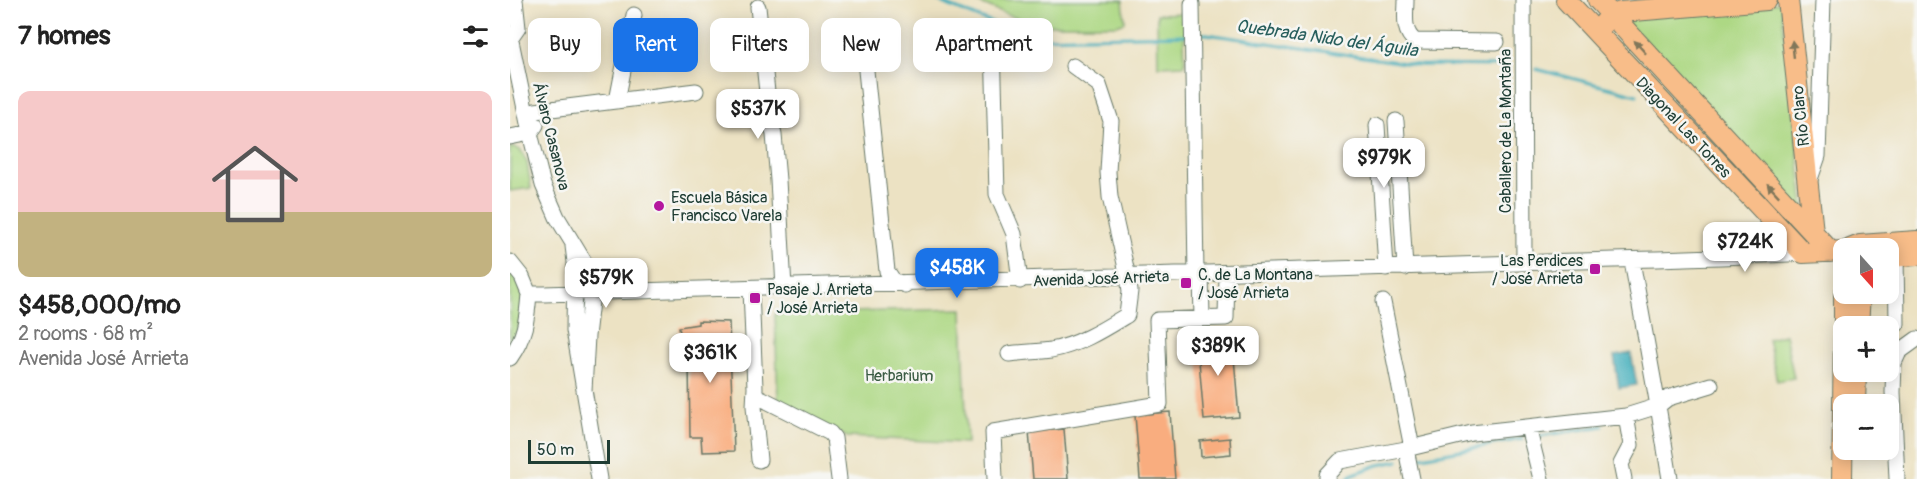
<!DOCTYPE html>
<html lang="en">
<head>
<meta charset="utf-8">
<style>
	body { margin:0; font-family:Pangolin,sans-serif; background:#f6f6f6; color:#222; height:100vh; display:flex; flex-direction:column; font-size:22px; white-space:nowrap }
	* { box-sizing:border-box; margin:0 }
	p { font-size:20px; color:#767676 }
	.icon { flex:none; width:33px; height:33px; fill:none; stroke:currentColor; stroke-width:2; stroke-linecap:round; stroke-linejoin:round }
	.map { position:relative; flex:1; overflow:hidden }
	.drawer { display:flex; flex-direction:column; background:#fff; width:510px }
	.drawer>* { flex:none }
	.banner { position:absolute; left:18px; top:18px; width:570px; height:54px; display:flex; gap:12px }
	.needle { width:39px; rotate:159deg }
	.tools { position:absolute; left:1323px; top:238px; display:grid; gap:12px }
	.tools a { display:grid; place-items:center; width:66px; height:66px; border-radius:12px; background:#fff; box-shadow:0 3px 15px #0003; font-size:30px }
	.scale { position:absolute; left:18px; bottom:15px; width:82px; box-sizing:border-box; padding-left:6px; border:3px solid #1f3d34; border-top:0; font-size:16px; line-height:21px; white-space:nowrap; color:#1f3d34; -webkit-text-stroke:4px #f6f6f2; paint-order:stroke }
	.price { position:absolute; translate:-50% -51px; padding:0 14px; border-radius:12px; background:#fff; color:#222; font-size:20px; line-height:39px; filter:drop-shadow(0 2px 3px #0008) }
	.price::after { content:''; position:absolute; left:50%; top:36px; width:18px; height:14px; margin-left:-9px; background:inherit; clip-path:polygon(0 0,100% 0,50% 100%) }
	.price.active { background:#1a73e8; color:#fff }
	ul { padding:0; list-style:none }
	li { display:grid; align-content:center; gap:12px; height:318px; padding:0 18px }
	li+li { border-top:2px solid #e0e0e0 }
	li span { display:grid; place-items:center; height:186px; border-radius:12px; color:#555 }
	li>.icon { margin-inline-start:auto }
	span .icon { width:108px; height:108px; fill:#fffc; stroke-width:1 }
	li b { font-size:26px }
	h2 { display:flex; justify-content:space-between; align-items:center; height:72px; padding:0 18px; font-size:26px }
	.pill { padding:0 21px; border-radius:12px; background:#fff; box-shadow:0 3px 15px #0003; font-size:21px; line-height:54px }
	.pill.active { background:#1a73e8; color:#fff }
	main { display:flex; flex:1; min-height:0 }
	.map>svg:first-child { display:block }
	.green { fill:#add884; stroke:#668a5c; stroke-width:1.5 }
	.water { fill:#3babb9; stroke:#2d7476; stroke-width:1.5 }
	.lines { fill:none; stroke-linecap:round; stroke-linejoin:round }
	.stream { stroke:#3babb9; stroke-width:3 }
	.building { fill:#f9ad7f }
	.minor-casing { stroke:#677766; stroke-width:17 }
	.major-casing { stroke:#677766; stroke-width:22 }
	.minor { stroke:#fff; stroke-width:15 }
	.major { stroke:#f8bd89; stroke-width:20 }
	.oneway { fill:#81775a }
	.poi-dot { fill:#b5179e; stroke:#f6f6f2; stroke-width:2 }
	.labels { text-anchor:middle; stroke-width:5; stroke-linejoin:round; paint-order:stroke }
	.street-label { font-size:16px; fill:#1f3d34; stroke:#f6f6f2 }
	.poi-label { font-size:16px; fill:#1f3d34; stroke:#f6f6f2; text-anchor:start }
	.park-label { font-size:16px; fill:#3b5c44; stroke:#f6f6f2 }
	.water-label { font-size:18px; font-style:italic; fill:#275e5c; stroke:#f6f6f2 }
</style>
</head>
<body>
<main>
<section class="drawer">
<h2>7 homes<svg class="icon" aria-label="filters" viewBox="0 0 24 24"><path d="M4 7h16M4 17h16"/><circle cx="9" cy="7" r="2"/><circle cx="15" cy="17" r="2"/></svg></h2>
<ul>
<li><span style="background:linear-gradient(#f6c9c9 65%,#c2b280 0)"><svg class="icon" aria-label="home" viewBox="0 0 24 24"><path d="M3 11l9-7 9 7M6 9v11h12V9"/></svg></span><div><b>$458,000/mo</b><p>2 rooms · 68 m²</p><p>Avenida José Arrieta</p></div></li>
</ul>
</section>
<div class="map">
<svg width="1407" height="479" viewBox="0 0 1407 479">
	<rect width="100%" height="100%" fill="#f6f6f2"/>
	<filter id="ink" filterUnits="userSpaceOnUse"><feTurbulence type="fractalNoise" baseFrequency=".0167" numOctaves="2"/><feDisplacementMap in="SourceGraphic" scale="12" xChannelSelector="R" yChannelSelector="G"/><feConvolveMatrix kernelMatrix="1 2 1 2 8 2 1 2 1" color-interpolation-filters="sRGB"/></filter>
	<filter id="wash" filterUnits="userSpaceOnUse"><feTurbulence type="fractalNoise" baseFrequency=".008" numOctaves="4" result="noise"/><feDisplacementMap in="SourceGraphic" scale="24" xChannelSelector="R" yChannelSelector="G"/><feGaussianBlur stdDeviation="1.35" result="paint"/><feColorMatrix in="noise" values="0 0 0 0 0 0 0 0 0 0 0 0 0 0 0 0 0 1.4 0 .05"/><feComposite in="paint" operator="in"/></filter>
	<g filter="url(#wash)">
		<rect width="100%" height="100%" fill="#ece2c3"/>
		<path class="green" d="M461,0H613L615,22L607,25H530L497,15Z
			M1271,3L1295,217L1107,14Z
			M678,13V24L674,40L675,65L648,66L647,14Z
			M0,147L10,150L17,162L21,188L0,191Z
			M0,270C16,291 15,300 9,325C7,333 5,340 0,347Z
			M452,309L457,443L337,437L268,401L265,314Z
			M1275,335L1284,378L1267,381L1258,339Z"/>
		<path class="water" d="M1121,353L1127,385L1109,388L1104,356Z"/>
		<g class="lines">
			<path class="stream" d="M425,0L519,38L677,35
				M686,34H697L908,65L997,66
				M1026,69L1127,95
				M1030,436L1093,426
				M907,458L1012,439
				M838,479L841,475L868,465L889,461"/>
		</g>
		<g id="blocks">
			<path class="building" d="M188,321L219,322L224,451L192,452L191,437H180L179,361L175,362L169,327L188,324Z
				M722,334L729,417L694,420L687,337Z
				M660,412L665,479H630L625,415Z
				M554,429L558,479H523L519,432Z
				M720,438L721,454L691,457L690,441Z"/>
		</g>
	</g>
	<g filter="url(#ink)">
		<use href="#blocks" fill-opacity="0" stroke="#677766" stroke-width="1.5"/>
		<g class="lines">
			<g class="minor-casing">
				<path id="minor" d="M896,0C896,15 892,31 905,41L987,42
					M1013,0L1014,263
					M682,4L686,275
					M248,7L259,111L264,135L268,180L274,288
					M0,36L20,133L33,185L47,217L78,268L81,282L82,293L77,336L74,390
					M1,38L8,28L5,0
					M483,43L487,194L504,234L510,281
					M355,61C346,57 346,41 349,32L354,31C364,38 362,52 355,61L377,271L383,280L395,285
					M107,101L124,15
					M25,111L186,91
					M886,121L895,268
					M867,125L876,268
					M0,137L20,133L26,125
					M1299,182L1308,156L1313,0
					M63,246L65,262L64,330L89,479
					M1386,257L1387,324
					M0,262L12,277L19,294H34C359,286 684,276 1009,263C1104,259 1198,259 1293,253
					M691,275L692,318
					M241,289L245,388L244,406L249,460
					M873,302L902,448
					M499,354C513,352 528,352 541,350C569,345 594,329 617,315L620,291L618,277L600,197L598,172L601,121L589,85L563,66
					M0,358C15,337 17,319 19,294
					M245,395L320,433L324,438L329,479
					M1018,427L1031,479
					M896,449L902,479
					M485,479L483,432L650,404L647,320L716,318L717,274
					M817,479V475L830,461L896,449L962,433L1116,416L1148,406L1122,261
					M1114,479L1111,464L1121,445L1116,416
					M1160,479L1148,406L1158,398L1201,385
					M1387,479L1383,392L1384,363L1389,352L1407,339"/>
			</g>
			<g class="major-casing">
				<path id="major" d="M1056,0L1293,253L1334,251
					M1088,0L1321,252
					M1278,0L1303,232
					M1094,23L1102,15L1111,12L1257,0
					M1340,249L1350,245L1407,241
					M1378,257L1407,255
					M1334,327V294
					M1348,327L1350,294
					M1345,405L1346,372
					M1332,479L1334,332"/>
			</g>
			<use href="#minor" class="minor"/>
			<use href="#major" class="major"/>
		</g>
		<defs><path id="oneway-solid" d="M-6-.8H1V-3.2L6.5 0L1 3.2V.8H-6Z" transform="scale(1.5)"/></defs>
		<g class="oneway">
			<use href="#oneway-solid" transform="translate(1130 47) rotate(-132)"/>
			<use href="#oneway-solid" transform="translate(1283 49) rotate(-96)"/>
			<use href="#oneway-solid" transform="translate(1263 190) rotate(-133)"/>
		</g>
	</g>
	<g class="poi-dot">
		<circle cx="149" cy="206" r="6"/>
		<rect x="1079" y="263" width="12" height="12" rx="3"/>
		<rect x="670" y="277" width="12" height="12" rx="3"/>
		<rect x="239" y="292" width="12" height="12" rx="3"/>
	</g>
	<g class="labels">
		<g class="street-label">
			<text transform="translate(1290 116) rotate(-96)" y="6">Río Claro</text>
			<text transform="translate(1174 127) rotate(47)" y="6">Diagonal Las Torres</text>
			<text transform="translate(995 131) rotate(-90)" y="6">Caballero de La Montaña</text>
			<text transform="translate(42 136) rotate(76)" y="6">Álvaro Casanova</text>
			<text transform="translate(591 278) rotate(-2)" y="6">Avenida José Arrieta</text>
		</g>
		<g class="poi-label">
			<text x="161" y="203">Escuela Básica<tspan x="161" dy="18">Francisco Varela</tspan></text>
			<text x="1073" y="266" text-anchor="end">Las Perdices<tspan x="1073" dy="18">/ José Arrieta</tspan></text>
			<text x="688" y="280">C. de La Montana<tspan x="688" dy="18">/ José Arrieta</tspan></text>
			<text x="257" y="295">Pasaje J. Arrieta<tspan x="257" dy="18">/ José Arrieta</tspan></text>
		</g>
		<g class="park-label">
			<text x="389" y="381">Herbarium</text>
		</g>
		<g class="water-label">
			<text transform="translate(817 38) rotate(8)" y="6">Quebrada Nido del Águila</text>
		</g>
	</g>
</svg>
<div class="tools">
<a><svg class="needle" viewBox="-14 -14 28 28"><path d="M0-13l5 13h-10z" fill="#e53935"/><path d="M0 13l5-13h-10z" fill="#767676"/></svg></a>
<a>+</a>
<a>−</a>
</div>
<div class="scale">50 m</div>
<b class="price" style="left:248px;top:140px">$537K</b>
<b class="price" style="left:874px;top:189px">$979K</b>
<b class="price" style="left:1235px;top:273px">$724K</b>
<b class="price active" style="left:447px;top:299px">$458K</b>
<b class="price" style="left:96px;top:309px">$579K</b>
<b class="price" style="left:708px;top:377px">$389K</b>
<b class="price" style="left:200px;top:384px">$361K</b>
<div class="banner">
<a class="pill">Buy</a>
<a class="pill active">Rent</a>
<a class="pill">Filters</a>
<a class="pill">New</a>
<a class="pill">Apartment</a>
</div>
</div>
</main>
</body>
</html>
